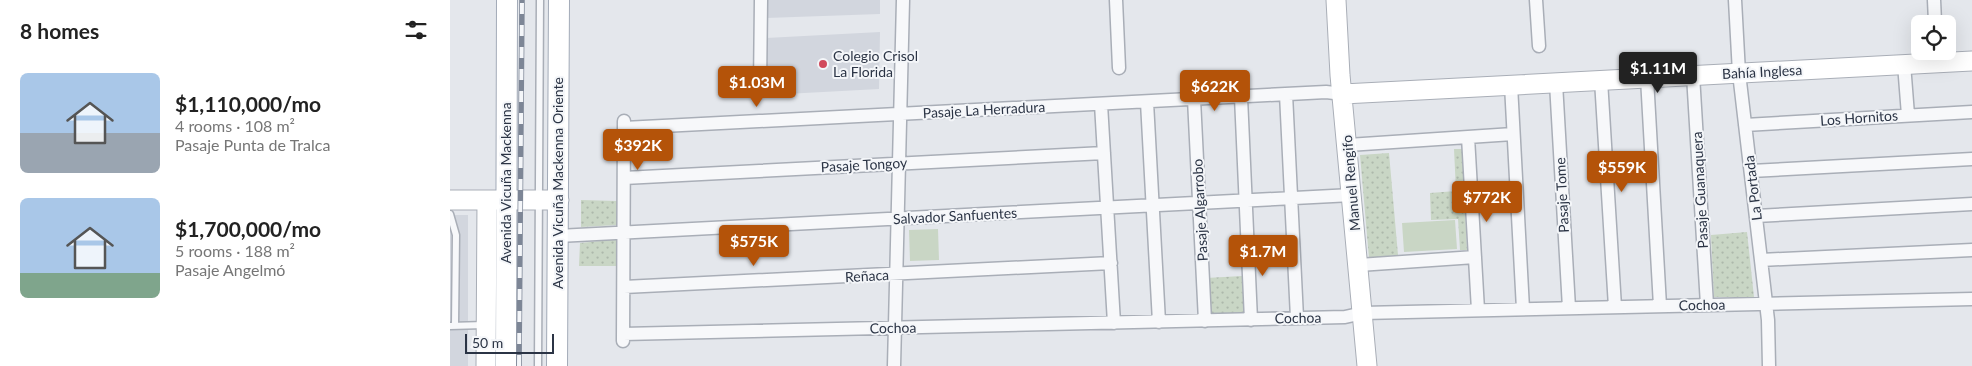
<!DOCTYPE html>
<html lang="en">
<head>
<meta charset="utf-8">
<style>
	body { margin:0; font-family:Lato,sans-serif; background:#f6f6f6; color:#222; height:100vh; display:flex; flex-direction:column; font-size:19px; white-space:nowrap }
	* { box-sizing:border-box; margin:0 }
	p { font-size:16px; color:#767676 }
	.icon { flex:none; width:28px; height:28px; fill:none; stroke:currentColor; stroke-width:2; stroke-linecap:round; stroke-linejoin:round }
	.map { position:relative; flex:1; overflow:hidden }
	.side { display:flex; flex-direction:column; background:#fff; width:450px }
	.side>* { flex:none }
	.buttons { position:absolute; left:1461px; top:15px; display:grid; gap:10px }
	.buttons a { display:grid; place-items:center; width:45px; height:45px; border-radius:8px; background:#fff; box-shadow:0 5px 20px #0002; font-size:25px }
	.scale { position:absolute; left:15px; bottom:12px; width:89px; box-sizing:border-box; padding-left:5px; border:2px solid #2b3445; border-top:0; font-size:14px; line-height:18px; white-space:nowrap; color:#2b3445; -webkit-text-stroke:4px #f4f6f9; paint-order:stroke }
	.price { position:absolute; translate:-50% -42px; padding:0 11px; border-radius:5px; background:#b45309; color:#fff; font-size:16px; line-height:32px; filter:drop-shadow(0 1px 2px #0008) }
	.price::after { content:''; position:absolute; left:50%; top:30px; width:15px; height:11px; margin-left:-8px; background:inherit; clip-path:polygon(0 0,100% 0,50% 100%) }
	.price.current { background:#222; color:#fff }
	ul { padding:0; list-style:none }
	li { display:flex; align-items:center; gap:15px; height:125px; padding:0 20px }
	li span { display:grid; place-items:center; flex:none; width:140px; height:100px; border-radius:8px; color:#555 }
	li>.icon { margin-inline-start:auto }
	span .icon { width:60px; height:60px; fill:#fffc; stroke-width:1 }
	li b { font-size:21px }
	h2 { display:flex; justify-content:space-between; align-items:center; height:60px; padding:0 20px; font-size:21px }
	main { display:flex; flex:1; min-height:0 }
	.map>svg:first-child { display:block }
	.built { fill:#d2d6de }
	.grass { fill:url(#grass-dots) }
	.pitch { fill:#c9d6c5 }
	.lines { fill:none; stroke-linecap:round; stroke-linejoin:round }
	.lane-casing { stroke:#a9aeb7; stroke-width:9 }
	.street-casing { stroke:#a9aeb7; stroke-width:15 }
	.secondary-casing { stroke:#a9aeb7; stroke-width:21 }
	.primary-casing { stroke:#a3abb8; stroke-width:22 }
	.lane { stroke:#f7f8fa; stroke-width:6 }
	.street { stroke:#f7f8fa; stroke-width:12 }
	.secondary { stroke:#fff; stroke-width:19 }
	.primary { stroke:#fff; stroke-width:20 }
	.rail-casing { stroke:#7d8696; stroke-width:5.5 }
	.rail { stroke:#f4f6f9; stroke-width:4; stroke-dasharray:11; stroke-linecap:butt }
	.poi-dot { fill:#d1495b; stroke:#f4f6f9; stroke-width:2 }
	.labels { text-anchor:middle; stroke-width:4; stroke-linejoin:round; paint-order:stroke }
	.poi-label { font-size:14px; fill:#2b3445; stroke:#f4f6f9; text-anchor:start }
	.street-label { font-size:14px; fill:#2b3445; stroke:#f4f6f9 }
</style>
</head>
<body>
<main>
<section class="side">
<h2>8 homes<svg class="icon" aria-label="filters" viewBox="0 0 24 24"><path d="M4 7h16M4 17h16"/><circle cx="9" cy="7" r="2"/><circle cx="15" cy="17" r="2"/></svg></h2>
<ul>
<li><span style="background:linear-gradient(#a9c7e8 60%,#9aa5b1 0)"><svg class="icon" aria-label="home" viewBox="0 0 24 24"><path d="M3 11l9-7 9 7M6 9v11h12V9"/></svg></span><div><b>$1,110,000/mo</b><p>4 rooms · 108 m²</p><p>Pasaje Punta de Tralca</p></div></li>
<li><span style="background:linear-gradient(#a9c7e8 75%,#7fa58c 0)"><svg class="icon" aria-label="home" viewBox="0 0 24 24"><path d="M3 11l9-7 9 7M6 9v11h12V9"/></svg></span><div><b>$1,700,000/mo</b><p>5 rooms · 188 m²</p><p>Pasaje Angelmó</p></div></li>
</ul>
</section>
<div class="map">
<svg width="1522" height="366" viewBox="0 0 1522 366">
	<defs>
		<pattern id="grass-dots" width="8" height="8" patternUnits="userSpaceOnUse" patternTransform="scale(1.25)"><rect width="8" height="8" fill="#c9d6c5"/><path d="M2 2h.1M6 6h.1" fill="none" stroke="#adb8ab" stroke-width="1.8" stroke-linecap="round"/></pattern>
	</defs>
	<rect width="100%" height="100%" fill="#e4e7ec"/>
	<path class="built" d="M315,0H430V14L316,18Z
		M430,32L429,89L317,95L316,38Z
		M0,215H18V366H0Z"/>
	<path class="grass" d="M1004,149H1012L1017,250H1010L1008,219L981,220L980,193L1006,191Z
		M939,153L948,255L919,258L910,155Z
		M131,200L167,201V225L131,227Z
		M1297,232L1304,297H1264L1261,235Z
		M169,239V266H129L130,243Z
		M792,276L794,315L758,316L756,278Z"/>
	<path class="pitch" d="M1005,220L1007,249L954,252L952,223Z
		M488,229L489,260L460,261L459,230Z"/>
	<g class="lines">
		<g class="lane-casing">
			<path id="lane" d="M0,214L6,235L5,325
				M0,326L34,325
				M88,366L90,0"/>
		</g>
		<g class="street-casing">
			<path id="street" d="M666,0L669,68
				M1086,0L1089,46
				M1285,0L1289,73L1318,320L1319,366
				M1484,0L1485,22
				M1454,64L1458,115
				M1243,75L1257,305
				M1197,78L1210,306
				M1151,80L1165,307
				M1106,83L1119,308
				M1061,85L1073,309
				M310,87L311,0
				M836,94L847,318
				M791,97L801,320
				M744,99L755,321
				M697,102L709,322
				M651,104L664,323
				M1295,125L1522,112
				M174,128L876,92L893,94
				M1018,137L1028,310
				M898,145L1063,134
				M1301,171L1522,159
				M174,178L654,153
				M1306,216L1522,204
				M108,236L902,195
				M1311,260L1522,250
				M909,265L1025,257
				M174,287L661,263
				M173,334L895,317L913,313L1522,299
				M173,341L174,121
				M444,366L453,0"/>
		</g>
		<g class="secondary-casing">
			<path id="secondary" d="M886,0L890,75L917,366
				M893,94L1522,61
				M0,200H109
				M36,366L37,200"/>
		</g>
		<g class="primary-casing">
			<path id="primary" d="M56,366L57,0
				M107,366L109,0"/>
		</g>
		<use href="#lane" class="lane"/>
		<use href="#street" class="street"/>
		<use href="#secondary" class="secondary"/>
		<use href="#primary" class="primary"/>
		<g class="rail-casing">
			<path id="rail" d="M69,366L72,0"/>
		</g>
		<use href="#rail" class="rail"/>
	</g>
	<circle class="poi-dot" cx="373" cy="64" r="5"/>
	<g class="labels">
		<g class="poi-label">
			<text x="383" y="61">Colegio Crisol<tspan x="383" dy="16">La Florida</tspan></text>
		</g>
		<g class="street-label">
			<text transform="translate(1312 72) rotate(-3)" y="5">Bahía Inglesa</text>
			<text transform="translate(534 110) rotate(-3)" y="5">Pasaje La Herradura</text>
			<text transform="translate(1409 118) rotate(-4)" y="5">Los Hornitos</text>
			<text transform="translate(414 165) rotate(-3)" y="5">Pasaje Tongoy</text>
			<text transform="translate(56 183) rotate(-90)" y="5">Avenida Vicuña Mackenna</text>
			<text transform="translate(108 183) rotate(-90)" y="5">Avenida Vicuña Mackenna Oriente</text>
			<text transform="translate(901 183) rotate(-95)" y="5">Manuel Rengifo</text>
			<text transform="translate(1303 188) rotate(-97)" y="5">La Portada</text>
			<text transform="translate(1250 190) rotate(-93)" y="5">Pasaje Guanaquera</text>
			<text transform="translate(1112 195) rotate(-93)" y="5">Pasaje Tome</text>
			<text transform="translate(750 210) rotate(-93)" y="5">Pasaje Algarrobo</text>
			<text transform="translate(505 216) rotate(-3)" y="5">Salvador Sanfuentes</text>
			<text transform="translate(417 276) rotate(-3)" y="5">Reñaca</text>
			<text transform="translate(1252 305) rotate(-1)" y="5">Cochoa</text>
			<text transform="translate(848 318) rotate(-1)" y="5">Cochoa</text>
			<text transform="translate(443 328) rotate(-1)" y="5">Cochoa</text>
		</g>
	</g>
</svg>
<div class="buttons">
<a><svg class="icon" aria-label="locate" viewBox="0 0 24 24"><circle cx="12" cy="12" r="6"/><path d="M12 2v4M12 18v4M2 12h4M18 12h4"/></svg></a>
</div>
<div class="scale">50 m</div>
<b class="price current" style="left:1208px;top:94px">$1.11M</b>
<b class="price" style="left:307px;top:108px">$1.03M</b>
<b class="price" style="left:765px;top:112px">$622K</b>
<b class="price" style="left:188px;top:171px">$392K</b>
<b class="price" style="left:1172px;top:193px">$559K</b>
<b class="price" style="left:1037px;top:223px">$772K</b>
<b class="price" style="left:304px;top:267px">$575K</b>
<b class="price" style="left:813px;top:277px">$1.7M</b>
</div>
</main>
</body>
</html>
